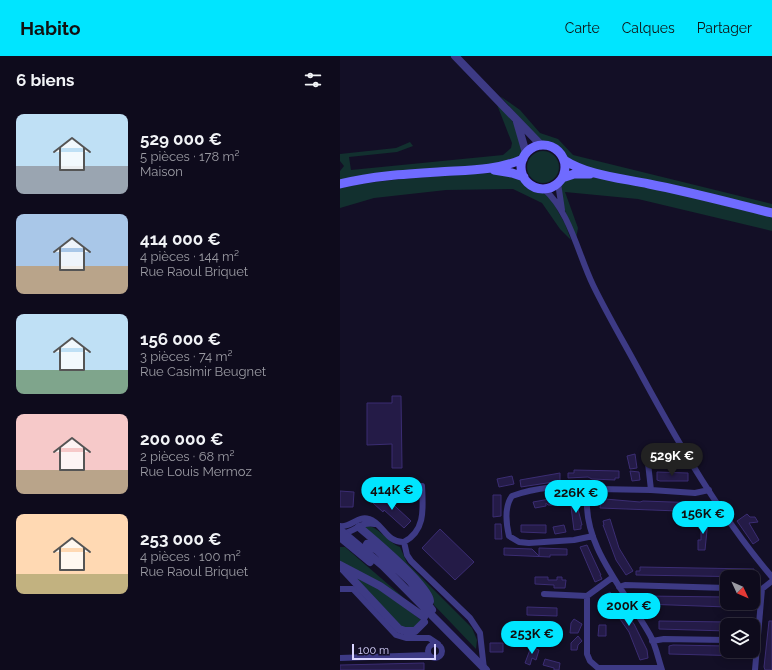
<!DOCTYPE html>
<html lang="fr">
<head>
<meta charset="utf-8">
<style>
	body { margin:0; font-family:Raleway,sans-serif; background:#171425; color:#f1f3f6; height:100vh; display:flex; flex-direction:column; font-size:15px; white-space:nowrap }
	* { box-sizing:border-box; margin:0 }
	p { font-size:13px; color:#9b9ba3 }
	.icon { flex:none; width:22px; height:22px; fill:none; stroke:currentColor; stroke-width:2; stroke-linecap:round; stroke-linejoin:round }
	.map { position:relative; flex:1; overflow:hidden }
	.side { display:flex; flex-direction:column; background:#0e0b1c; width:340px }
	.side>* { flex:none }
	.needle { width:26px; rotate:134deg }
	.fabs { position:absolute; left:380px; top:514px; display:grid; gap:8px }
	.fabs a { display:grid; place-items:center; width:40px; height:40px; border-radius:8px; background:#0e0b1c; box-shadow:0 2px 10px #0003,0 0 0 1px #2e2b3b; font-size:20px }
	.scale { position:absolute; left:12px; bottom:10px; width:84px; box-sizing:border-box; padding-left:4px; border:2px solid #d9d4ff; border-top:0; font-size:11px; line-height:14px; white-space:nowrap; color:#d9d4ff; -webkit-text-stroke:3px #130f26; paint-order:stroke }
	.price { position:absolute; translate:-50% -34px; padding:0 9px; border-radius:14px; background:#00e5ff; color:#111; font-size:13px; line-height:26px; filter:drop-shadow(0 1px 2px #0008) }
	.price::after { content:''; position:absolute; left:50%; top:24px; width:12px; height:9px; margin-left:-6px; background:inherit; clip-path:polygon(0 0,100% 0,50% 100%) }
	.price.selected { background:#222; color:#fff }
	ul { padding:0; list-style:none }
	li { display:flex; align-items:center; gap:12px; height:100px; padding:0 16px }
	li span { display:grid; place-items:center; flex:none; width:112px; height:80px; border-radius:8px; color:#555 }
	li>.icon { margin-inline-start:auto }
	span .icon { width:48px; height:48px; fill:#fffc; stroke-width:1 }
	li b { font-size:17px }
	h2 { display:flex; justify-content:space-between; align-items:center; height:48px; padding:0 16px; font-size:17px }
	header { display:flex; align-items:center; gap:24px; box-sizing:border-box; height:56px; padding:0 20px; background:#00e5ff; color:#111 }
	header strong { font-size:19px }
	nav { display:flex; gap:22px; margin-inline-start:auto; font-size:14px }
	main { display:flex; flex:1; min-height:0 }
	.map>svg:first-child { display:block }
	.green { fill:#12302f }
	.building { fill:#241b47; stroke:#3b2d73 }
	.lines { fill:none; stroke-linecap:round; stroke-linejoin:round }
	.minor { stroke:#3d3a85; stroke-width:6 }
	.tertiary { stroke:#3d3a85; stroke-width:8 }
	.secondary { stroke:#6f6bff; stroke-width:9 }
</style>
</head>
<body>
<header>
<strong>Habito</strong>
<nav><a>Carte</a><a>Calques</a><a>Partager</a></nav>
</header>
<main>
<section class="side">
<h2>6 biens<svg class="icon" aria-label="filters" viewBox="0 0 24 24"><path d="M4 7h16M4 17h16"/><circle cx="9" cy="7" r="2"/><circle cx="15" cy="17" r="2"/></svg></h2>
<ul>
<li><span style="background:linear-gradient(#bfe0f5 65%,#9aa5b1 0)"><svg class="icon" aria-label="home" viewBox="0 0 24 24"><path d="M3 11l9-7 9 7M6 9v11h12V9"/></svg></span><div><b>529 000 €</b><p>5 pièces · 178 m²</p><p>Maison</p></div></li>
<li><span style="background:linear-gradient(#a9c7e8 65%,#b9a48a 0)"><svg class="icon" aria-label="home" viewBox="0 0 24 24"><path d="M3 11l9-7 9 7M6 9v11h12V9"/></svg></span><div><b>414 000 €</b><p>4 pièces · 144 m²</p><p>Rue Raoul Briquet</p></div></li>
<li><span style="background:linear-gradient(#bfe0f5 70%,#7fa58c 0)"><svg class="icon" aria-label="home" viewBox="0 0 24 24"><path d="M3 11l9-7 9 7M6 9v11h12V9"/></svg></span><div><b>156 000 €</b><p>3 pièces · 74 m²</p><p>Rue Casimir Beugnet</p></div></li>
<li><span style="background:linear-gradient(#f6c9c9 70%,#b9a48a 0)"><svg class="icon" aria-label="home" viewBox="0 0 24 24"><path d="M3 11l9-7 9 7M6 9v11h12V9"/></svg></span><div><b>200 000 €</b><p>2 pièces · 68 m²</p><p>Rue Louis Mermoz</p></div></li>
<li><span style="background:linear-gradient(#ffd9b3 75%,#c2b280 0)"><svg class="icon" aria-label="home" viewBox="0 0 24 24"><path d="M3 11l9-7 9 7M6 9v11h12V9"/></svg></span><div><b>253 000 €</b><p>4 pièces · 100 m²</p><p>Rue Raoul Briquet</p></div></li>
</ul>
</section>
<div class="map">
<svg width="432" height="614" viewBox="0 0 432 614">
	<rect width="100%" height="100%" fill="#130f26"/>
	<path class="green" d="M160,40L180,54L200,77L218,83L233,99L432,148V154L249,112L229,104L217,89L201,85Z
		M156,46C174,65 178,70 183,96L180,100L159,108L56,115L0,124V115L4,110L0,105V98L56,92L70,86L73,90L57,96L9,101L11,114L163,99L171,92L172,87Z
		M187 111a16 16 0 1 1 32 0a16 16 0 1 1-32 0Z
		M150,117H158L182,124L190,133L206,138L211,143L225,168L231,184L220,173L202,147L173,133L106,134L34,142L0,152V132C50,122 99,120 150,117Z
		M248,121L263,122L308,131L432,161V175L298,143L225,136L238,172L236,183C232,172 210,128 229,122C234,120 242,121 248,121Z
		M25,469C40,471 47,486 60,491L67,507L132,572L137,584L136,593L94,549L93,545L23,470Z
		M0,491H5L64,542L0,505Z
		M6,514L38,531L81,564L75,572L64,573Z"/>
	<path class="building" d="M52,340H61L62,412H52V388L27,389V347H52Z
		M327,393L329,406L321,408V404H319V395Z
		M295,398L297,412L290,413L287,400Z
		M234,414L279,415V422H275V424L252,423L248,421L228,422V417H234Z
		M290,415L299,416L300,424L292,425Z
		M317,416L348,417V425H320L317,424Z
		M220,417V425L181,431L180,424Z
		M172,420L174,428L159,431L157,423Z
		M0,435L14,436L13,451H0Z
		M42,438L71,465L64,472L44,454L43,456L33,447Z
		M153,439H161V460L153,461Z
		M221,441V449H208L206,447V450L195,452L193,446Z
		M238,442L239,450L238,453L242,469H241V473L234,474L230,443Z
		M265,443L300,446L303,445L360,447V448H364V456L260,452L261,444L265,445Z
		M407,458L410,461H415L418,466L409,467L419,484L413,488L397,465Z
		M270,463L279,492L293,515L286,519L276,504L263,469H264L263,465Z
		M361,464H368L365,494H358V484H361Z
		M155,468H161L162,483H155Z
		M181,469H206V477L181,476Z
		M224,469L226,476L215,478L213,471Z
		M100,473L134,506L115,524L82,492Z
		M247,489L261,519H260L262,523L255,526L240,491Z
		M164,492L192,493L199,500V492L227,493V499H210V501L164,499Z
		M300,511L414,513V521L296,519V515H300Z
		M195,521H208V524H217V521H222V524H226L225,532H214V529L195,528Z
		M270,536L294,568L307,594L308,602L300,604L289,576L264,540Z
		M304,540L387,541V551L304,548Z
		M187,551L217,552V560L187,559Z
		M234,563L242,568L238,577H230L231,567Z
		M319,565L387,566V575L319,573Z
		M429,565H432V614H425L424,611Z
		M259,569H266V580H258Z
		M238,580L242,585L238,589L237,594H231V587Z
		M150,587H163V596H150Z
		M333,589L386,590L387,595H406V600L329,598V590Z
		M191,591L199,594L196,604L192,602L190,609L185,607Z
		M205,603L220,607L219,614H214V612L203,609Z
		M84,607V614H0V609Z"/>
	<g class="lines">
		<path class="minor" d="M218,127L222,154
			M204,133C230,156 238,198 253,229C268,260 286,290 302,320C340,390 380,460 432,521
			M307,398L311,434
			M248,435C230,426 191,433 172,440C164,451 166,467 169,480L179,486L189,487L234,484L253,480
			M248,435C239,487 287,537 310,579C316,590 318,602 322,614
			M248,435L258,433L311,434L355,437L369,434
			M0,470C11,472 18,459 29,463C43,467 46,487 64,486C86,474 83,452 82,430
			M5,477C17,474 22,465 35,468
			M64,486L67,499L71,505L130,562L140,577L144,613
			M279,531L285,529L387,532
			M0,533H13L56,579L66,582H89L98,588
			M413,533H422L432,525
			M204,538L247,540L273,521
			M247,540V598L250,605L258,612H321
			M312,585L324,583L387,584
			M88 595a7 7 0 1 1 14 0a7 7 0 1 1-14 0Z
			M0,602L89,599
			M415,614L422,533"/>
		<path class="tertiary" d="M115,0L201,89
			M177,66L186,97
			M19,471C32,482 89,529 90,545
			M0,474L43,510L146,614
			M0,481L30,506
			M27,488L37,494L70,525L92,554
			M0,509L40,530L84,561
			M0,510L59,573L65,575H75L84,566"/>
		<path class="secondary" d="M181 111a22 22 0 1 1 44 0a22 22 0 1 1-44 0Z
			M224,104C249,120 281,122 309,128C350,136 391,147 432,157
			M154,114L172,117L184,121
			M222,122L234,118H250
			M0,128C32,120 65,118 98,116C126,114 156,115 183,103"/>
	</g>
</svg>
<div class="fabs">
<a><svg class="needle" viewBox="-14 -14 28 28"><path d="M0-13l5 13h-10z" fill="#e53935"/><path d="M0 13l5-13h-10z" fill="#9b9ba3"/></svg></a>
<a><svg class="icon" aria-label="layers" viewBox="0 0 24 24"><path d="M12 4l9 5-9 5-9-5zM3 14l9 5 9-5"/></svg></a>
</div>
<div class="scale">100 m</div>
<b class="price selected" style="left:332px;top:421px">529K €</b>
<b class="price" style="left:52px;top:455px">414K €</b>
<b class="price" style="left:236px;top:458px">226K €</b>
<b class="price" style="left:363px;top:479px">156K €</b>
<b class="price" style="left:289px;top:571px">200K €</b>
<b class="price" style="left:192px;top:599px">253K €</b>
</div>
</main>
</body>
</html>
